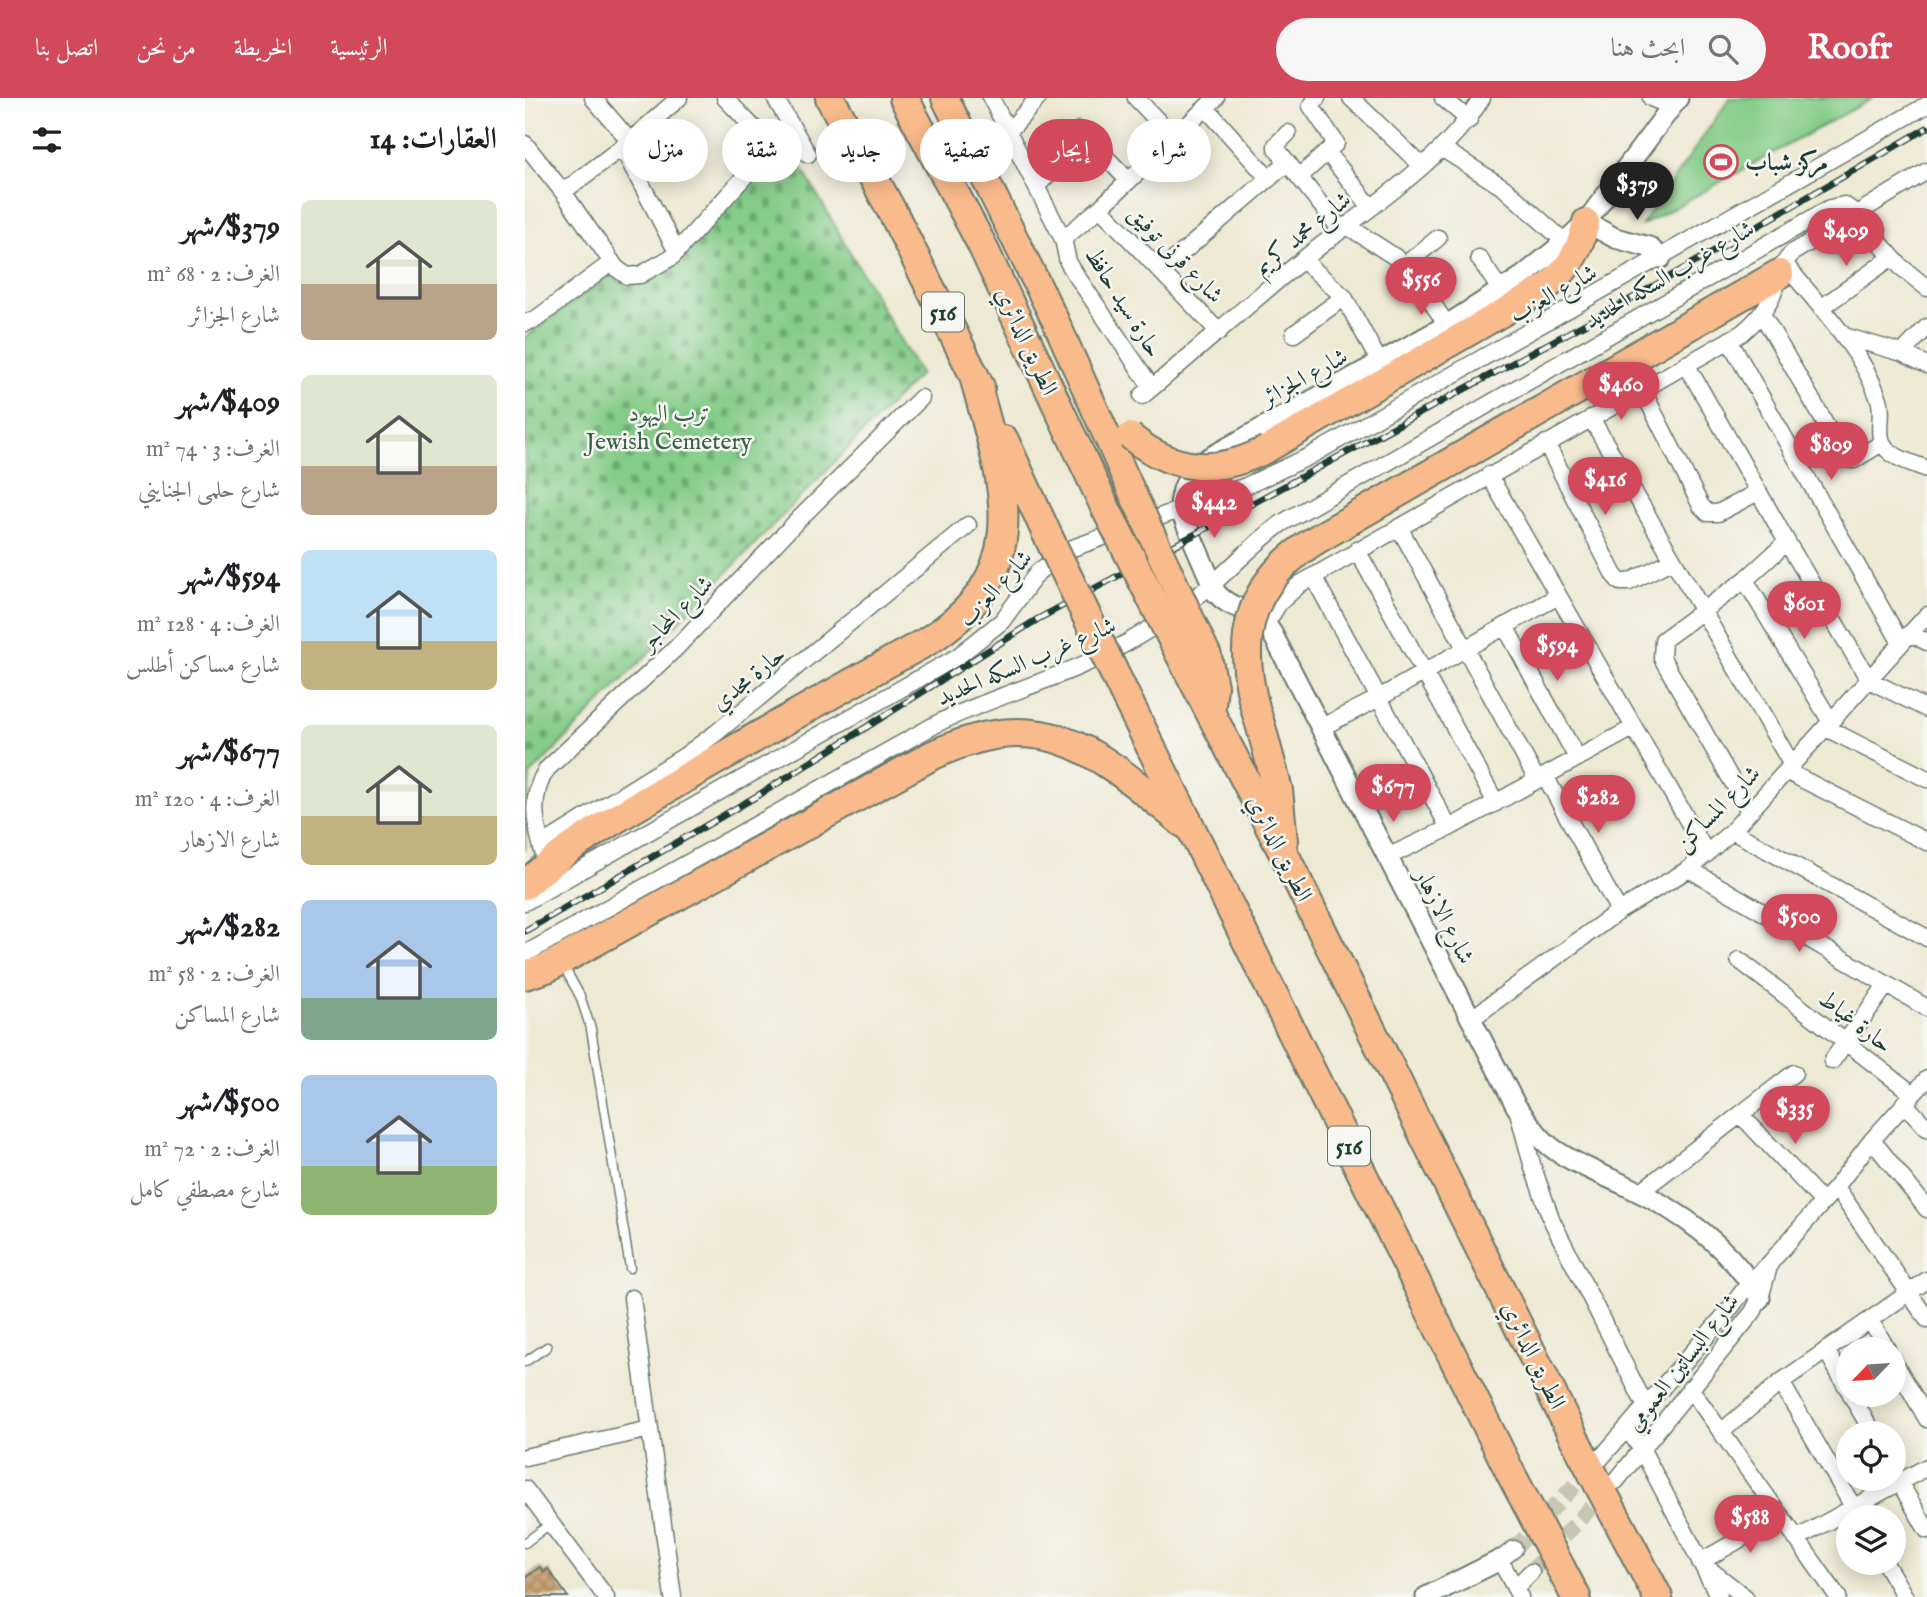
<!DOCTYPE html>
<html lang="ar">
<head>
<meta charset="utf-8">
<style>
	body { margin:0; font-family:"IM FELL English",Amiri,serif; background:#f6f6f6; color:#202124; direction:rtl; height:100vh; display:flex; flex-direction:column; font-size:26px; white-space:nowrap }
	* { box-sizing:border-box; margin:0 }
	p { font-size:23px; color:#757577 }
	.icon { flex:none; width:38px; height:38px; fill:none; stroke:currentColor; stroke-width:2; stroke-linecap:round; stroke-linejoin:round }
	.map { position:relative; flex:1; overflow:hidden; direction:ltr }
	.side { display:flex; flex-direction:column; background:#fff; width:525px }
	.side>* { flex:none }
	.guide { position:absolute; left:21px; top:21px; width:665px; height:63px; direction:rtl; display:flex; gap:14px }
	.needle { width:46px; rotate:245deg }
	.buttons { position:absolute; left:1311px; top:1239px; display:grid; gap:14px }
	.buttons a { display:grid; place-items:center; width:70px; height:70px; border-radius:50%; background:#fff; box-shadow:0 4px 18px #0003; font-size:35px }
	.price { position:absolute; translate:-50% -60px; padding:0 16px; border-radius:24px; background:#d1495b; color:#fff; font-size:23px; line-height:46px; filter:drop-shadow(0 2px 4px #0008) }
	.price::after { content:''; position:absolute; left:50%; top:42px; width:21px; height:16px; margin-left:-10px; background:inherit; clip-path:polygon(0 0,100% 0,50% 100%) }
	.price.active { background:#222; color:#fff }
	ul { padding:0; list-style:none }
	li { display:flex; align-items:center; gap:21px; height:175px; padding:0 28px }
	li span { display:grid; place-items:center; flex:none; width:196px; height:140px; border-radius:10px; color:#555 }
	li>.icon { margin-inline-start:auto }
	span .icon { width:84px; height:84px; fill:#fffc; stroke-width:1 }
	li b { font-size:30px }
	h2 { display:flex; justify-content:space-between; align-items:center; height:84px; padding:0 28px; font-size:30px }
	.chip { padding:0 24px; border-radius:32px; background:#fff; box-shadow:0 4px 18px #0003; font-size:24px; line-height:63px }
	.chip.active { background:#d1495b; color:#fff }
	header { display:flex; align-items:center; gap:42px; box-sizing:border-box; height:98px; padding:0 35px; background:#d1495b; color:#fff }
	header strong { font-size:33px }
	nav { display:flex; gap:38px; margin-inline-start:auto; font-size:24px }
	.search { width:490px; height:63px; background:#f6f6f6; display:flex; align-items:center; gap:18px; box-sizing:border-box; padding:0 24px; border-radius:38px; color:#757577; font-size:26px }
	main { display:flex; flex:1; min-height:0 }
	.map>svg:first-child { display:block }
	.cemetery { fill:url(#cemetery-stones); stroke:#52845e; stroke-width:2 }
	.park { fill:#84cc88; stroke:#52845e; stroke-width:2 }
	.building { fill:url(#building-cross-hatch) }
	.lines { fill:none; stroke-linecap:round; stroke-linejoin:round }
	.minor-tunnel { stroke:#c5c7b3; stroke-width:16; stroke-dasharray:16 8; stroke-linecap:butt }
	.service-casing { stroke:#67796c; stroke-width:11 }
	.minor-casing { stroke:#67796c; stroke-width:19 }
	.tertiary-casing { stroke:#67796c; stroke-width:23 }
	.trunk-casing { stroke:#67796c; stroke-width:30 }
	.motorway-casing { stroke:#67796c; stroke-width:32 }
	.service { stroke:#fff; stroke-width:8 }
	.minor { stroke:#fff; stroke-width:16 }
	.tertiary { stroke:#fff; stroke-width:19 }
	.trunk { stroke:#fabb8c; stroke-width:26 }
	.motorway { stroke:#fabb8c; stroke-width:28 }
	.rail-casing { stroke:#1f3d34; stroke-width:7 }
	.rail { stroke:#f6f6f2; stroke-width:4.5; stroke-dasharray:13; stroke-linecap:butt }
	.trunk-bridge-casing { stroke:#67796c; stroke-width:30; stroke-linecap:butt }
	.motorway-bridge-casing { stroke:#67796c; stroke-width:32; stroke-linecap:butt }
	.trunk-bridge { stroke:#fabb8c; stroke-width:26 }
	.motorway-bridge { stroke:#fabb8c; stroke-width:28 }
	.labels { text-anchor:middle; stroke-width:5; stroke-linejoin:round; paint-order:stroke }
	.shield { fill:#f6f6f2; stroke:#60746d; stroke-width:2 }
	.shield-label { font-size:23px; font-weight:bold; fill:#1f3d34 }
	.poi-label { font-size:24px; font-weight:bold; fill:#1f3d34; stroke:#f6f6f2; text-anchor:start }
	.street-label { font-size:24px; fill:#1f3d34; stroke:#f6f6f2 }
	.park-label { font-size:24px; fill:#386149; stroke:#f6f6f2 }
</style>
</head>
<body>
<header>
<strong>Roofr</strong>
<div class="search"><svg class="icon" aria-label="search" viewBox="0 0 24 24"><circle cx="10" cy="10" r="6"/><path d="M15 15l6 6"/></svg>ابحث هنا</div>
<nav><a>الرئيسية</a><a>الخريطة</a><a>من نحن</a><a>اتصل بنا</a></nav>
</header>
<main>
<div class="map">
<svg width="1402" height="1499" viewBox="0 0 1402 1499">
	<defs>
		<pattern id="cemetery-stones" width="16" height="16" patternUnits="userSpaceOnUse" patternTransform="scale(1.75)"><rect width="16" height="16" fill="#84cc88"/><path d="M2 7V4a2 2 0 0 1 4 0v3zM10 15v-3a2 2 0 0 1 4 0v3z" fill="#6ba770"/></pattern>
		<pattern id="building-cross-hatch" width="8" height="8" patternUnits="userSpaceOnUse" patternTransform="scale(1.75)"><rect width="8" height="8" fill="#c8a174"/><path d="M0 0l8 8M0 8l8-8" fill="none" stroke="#a28460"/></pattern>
	</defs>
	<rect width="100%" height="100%" fill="#f6f6f2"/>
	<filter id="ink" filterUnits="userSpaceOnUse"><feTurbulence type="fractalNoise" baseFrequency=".0143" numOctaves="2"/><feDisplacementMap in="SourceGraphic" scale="14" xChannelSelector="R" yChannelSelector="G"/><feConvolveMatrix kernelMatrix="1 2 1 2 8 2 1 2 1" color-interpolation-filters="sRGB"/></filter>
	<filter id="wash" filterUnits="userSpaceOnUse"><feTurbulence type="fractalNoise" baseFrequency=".00686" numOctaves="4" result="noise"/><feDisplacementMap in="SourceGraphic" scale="28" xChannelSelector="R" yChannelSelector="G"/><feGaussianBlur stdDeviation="1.57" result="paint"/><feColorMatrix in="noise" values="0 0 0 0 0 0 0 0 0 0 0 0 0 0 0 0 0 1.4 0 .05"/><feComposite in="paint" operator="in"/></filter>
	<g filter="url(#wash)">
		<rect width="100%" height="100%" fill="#eee9d3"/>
		<path class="cemetery" d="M262,44L395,276L5,677L0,752V239L86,177L102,190L154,158Z"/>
		<path class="park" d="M1205,0H1348L1116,128Z"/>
		<g id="blocks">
			<path class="building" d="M15,1469L19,1474L23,1471L43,1499H0V1480Z"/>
		</g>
	</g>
	<g filter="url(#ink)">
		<use href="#blocks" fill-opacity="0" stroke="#67796c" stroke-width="2"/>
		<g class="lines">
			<path class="minor-tunnel" d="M989,1451L1069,1367
				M1006,1474L1083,1391"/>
			<g class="service-casing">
				<path id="service" d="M38,867L55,898L66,931L105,1170
					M0,1264L22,1249
					M0,1445L26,1425"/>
			</g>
			<g class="minor-casing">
				<path id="minor" d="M68,0L105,43
					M200,0L247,49
					M250,0L283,56
					M466,0L538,141L575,110L691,0
					M611,0L649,40
					M792,0L786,8L811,45L802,54L845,108
					M826,0L897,68
					M918,0L944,22
					M1126,0L1147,9
					M681,10L744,81
					M554,32L604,83
					M484,33L513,0
					M763,35L751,47V50L816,132
					M0,46L38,94L91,170L102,178L115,177L147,159L266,27
					M97,49L152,154
					M918,51L979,90L1040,144
					M774,79L802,54
					M512,88L543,56
					M38,94L105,43L154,0
					M575,110L694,234
					M821,127L873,161L885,172L922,227
					M538,141L543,164L551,177L627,290
					M954,160L976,193
					M778,162L819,199L855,265
					M1259,165C1294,208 1335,249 1354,301C1359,315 1352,331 1357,344C1364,360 1388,365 1402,371
					M880,167L913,140
					M637,172L762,65
					M1296,210L1367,159
					M1237,216L1321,361L1329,362L1357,345
					M0,225L11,221L87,164
					M769,236L819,199
					M1319,238L1377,255L1402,267
					M1204,242L1376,545
					M1377,255L1402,229
					M1161,266L1262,444L1344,582L1402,611
					M1117,291L1176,408L1183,415H1193L1233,394
					M617,298C672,253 725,204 780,160C841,111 916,66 957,0
					M1066,320L1267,667
					M1021,345L1089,477L1095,484H1104L1148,462
					M964,377L1182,756
					M874,429L1012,682
					M832,452L971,705
					M788,478L924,730
					M1220,482L1306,624
					M741,526L754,505L775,486L1217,235C1230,224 1242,212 1248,196C1254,180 1256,167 1267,155L1402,73
					M980,528L1052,660
					M1385,535L1402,544
					M795,630L854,600L1033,498
					M1301,630L1402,681
					M1261,673L1402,744
					M1020,678L1094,813
					M1224,713L1137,560L1138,542L1220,482L1262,444
					M1207,733L1402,840
					M17,747L161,657L191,635L443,427
					M862,759L924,730L1108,630
					M1164,771L1402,910
					M23,772C14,737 0,704 22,671L151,550L269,426L396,300
					M0,804L432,559L477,523L513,474L542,452L721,388L785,358L1402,7
					M0,856L415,624C481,593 553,576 615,537C639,523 663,506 685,488C711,466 729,445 757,425L1305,110L1319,107L1325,111L1375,168L1402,190
					M1214,862L1388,996
					M946,921L1094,813L1164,771L1207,733L1402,517
					M1307,963L1362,886
					M1379,1005L1402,1030
					M993,1014L1008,1070L1027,1123L1121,1309
					M1216,1017L1298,1104
					M1347,1042L1402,1111
					M1311,1089L1402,1221
					M1115,1094L1269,975
					M107,1200L148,1499
					M1345,1222L1362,1251
					M1301,1252L1323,1291
					M1368,1262L1402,1321
					M1256,1284L1334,1419
					M1165,1290L1313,1499
					M1326,1297L1348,1335
					M1102,1330L1117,1352L1194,1499
					M1196,1334L1256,1284L1402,1182
					M0,1359L125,1331
					M1075,1361L1200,1217L1225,1184L1245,1165L1311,1089L1347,1042L1402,981
					M1368,1373L1402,1432
					M1091,1383L1228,1214L1235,1200L1245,1165
					M0,1391L81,1499
					M1271,1441L1402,1369
					M989,1451L975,1462L995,1499
					M1360,1465L1380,1499
					M990,1490L1006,1474
					M1220,1499L1175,1464L1256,1418"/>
			</g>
			<g class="tertiary-casing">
				<path id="tertiary" d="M1153,0L1061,124L1040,144L998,178L922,227L682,361C664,374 655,389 655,412L691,495C710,516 728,506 747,535L991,1008C1003,1023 1014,1041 1030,1052C1052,1067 1078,1077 1102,1088C1157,1114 1204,1148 1235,1200
					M1061,124L1090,140L1124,149L1136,160
					M901,1499L975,1462"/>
			</g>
			<g class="trunk-casing">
				<path id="trunk" d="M420,0L530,222L606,392
					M742,351L1022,189C1045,170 1055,151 1061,124
					M683,558L689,588L686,618"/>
			</g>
			<g class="motorway-casing">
				<path id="motorway" d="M305,0L369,117L455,289
					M379,0L456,145L579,407
					M479,342L521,434
					M799,437L1254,176
					M661,568L759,756L1049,1340L1133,1499
					M599,595L986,1376L1051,1499
					M736,629L753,692L758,743
					M0,787C46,744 101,715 155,683C236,636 318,589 401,544C517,472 476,381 448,274
					M0,877L22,870L406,658C521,603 573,655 658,725"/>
			</g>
			<use href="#service" class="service"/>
			<use href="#minor" class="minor"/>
			<use href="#tertiary" class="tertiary"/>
			<use href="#trunk" class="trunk"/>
			<use href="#motorway" class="motorway"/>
			<g class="rail-casing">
				<path id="rail" d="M0,833L237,695L513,521L1108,200L1402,30"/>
			</g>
			<use href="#rail" class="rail"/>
			<g class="trunk-bridge-casing">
				<path id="trunk-bridge" d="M605,338C648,374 693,377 742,351
					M606,392L683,558"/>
			</g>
			<g class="motorway-bridge-casing">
				<path id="motorway-bridge" d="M579,407L661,568
					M521,434L599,595
					M736,629C708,546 718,483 799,437"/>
			</g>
			<use href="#trunk-bridge" class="trunk-bridge"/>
			<use href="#motorway-bridge" class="motorway-bridge"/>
		</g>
	</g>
	<defs>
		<g id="stadium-ring" transform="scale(1.75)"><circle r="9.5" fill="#f6f6f2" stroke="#d1495b" stroke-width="1.5"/><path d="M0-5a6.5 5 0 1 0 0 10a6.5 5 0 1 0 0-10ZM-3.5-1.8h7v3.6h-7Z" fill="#d1495b"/></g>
	</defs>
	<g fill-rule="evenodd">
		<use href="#stadium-ring" x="1196" y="64"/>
	</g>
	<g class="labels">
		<g class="shield">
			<rect x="397" y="194.5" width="42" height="39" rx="5"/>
			<rect x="803" y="1028.5" width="42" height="39" rx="5"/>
		</g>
		<g class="shield-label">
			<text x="418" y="222">516</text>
			<text x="824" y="1056">516</text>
		</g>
		<g class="poi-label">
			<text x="1220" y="72">مركز شباب</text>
		</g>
		<g class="street-label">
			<text transform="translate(777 135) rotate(-39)" y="8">شارع محمد كريم</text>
			<text transform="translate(651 156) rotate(46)" y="8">شارع قرنى توفيق</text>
			<text transform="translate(1144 176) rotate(-30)" y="8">شارع غرب السكه الحديد</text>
			<text transform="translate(1028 195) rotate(-29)" y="8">شارع العزب</text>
			<text transform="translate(599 204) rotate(58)" y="8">حارة سيد حافظ</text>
			<text transform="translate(502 243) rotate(65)" y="8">الطريق الدائري</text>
			<text transform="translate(779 279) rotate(-29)" y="8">شارع الجزائر</text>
			<text transform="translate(470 490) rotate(-47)" y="8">شارع العزب</text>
			<text transform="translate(151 515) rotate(-46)" y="8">شارع المحاجر</text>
			<text transform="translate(501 563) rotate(-23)" y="8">شارع غرب السكه الحديد</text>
			<text transform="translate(223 580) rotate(-39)" y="8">حارة مجدي</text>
			<text transform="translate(1192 710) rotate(-45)" y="8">شارع المساكن</text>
			<text transform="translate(755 750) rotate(63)" y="8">الطريق الدائري</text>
			<text transform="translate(920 818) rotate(63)" y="8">شارع الازهار</text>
			<text transform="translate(1331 923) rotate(38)" y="8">حارة غياط</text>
			<text transform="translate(1009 1257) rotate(64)" y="8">الطريق الدائري</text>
			<text transform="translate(1157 1264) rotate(-52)" y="8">شارع البساتين العمومي</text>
		</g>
		<g class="park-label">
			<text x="144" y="323">ترب اليهود<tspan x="144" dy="28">Jewish Cemetery</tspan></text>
		</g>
	</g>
</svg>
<div class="buttons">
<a><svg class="needle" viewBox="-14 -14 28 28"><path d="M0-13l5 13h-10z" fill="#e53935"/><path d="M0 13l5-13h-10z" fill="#757577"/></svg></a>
<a><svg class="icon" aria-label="locate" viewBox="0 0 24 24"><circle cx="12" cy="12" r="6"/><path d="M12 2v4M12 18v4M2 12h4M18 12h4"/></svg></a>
<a><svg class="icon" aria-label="layers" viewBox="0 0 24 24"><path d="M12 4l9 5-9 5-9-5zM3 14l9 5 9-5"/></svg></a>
</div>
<b class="price active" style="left:1112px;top:124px">$379</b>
<b class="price" style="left:1321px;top:170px">$409</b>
<b class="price" style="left:896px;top:219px">$556</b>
<b class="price" style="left:1096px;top:324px">$460</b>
<b class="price" style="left:1306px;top:384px">$809</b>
<b class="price" style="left:1080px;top:419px">$416</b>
<b class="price" style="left:689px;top:442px">$442</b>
<b class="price" style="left:1279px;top:543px">$601</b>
<b class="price" style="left:1032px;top:585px">$594</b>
<b class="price" style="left:868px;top:726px">$677</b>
<b class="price" style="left:1073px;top:737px">$282</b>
<b class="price" style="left:1274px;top:856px">$500</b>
<b class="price" style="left:1270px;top:1048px">$335</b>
<b class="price" style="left:1225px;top:1457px">$588</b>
<div class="guide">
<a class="chip">شراء</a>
<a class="chip active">إيجار</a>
<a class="chip">تصفية</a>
<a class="chip">جديد</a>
<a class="chip">شقة</a>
<a class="chip">منزل</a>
</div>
</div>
<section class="side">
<h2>العقارات: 14<svg class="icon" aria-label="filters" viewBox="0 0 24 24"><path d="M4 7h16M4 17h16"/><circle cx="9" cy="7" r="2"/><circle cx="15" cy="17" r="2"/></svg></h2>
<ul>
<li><span style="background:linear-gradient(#dfe7d0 60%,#b9a48a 0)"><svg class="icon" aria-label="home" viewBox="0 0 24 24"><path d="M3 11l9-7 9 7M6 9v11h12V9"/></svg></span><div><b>$379/شهر</b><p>الغرف: 2 · 68 m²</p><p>شارع الجزائر</p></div></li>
<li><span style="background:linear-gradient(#dfe7d0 65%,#b9a48a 0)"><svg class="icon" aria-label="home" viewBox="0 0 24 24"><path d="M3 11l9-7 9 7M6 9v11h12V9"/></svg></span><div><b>$409/شهر</b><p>الغرف: 3 · 74 m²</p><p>شارع حلمى الجنايني</p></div></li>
<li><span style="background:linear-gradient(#bfe0f5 65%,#c2b280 0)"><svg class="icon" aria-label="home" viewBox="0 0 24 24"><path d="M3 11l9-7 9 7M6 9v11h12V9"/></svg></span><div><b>$594/شهر</b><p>الغرف: 4 · 128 m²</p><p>شارع مساكن أطلس</p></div></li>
<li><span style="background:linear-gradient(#dfe7d0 65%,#c2b280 0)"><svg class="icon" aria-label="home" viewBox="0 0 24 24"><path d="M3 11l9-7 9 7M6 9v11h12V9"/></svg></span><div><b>$677/شهر</b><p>الغرف: 4 · 120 m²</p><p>شارع الازهار</p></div></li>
<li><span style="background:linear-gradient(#a9c7e8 70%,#7fa58c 0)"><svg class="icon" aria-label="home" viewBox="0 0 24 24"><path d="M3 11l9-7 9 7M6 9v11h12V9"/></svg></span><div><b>$282/شهر</b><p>الغرف: 2 · 58 m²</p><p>شارع المساكن</p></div></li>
<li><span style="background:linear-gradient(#a9c7e8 65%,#8fb573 0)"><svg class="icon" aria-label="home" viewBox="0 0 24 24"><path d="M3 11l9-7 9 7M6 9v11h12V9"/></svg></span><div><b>$500/شهر</b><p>الغرف: 2 · 72 m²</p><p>شارع مصطفي كامل</p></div></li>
</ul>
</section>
</main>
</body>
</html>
